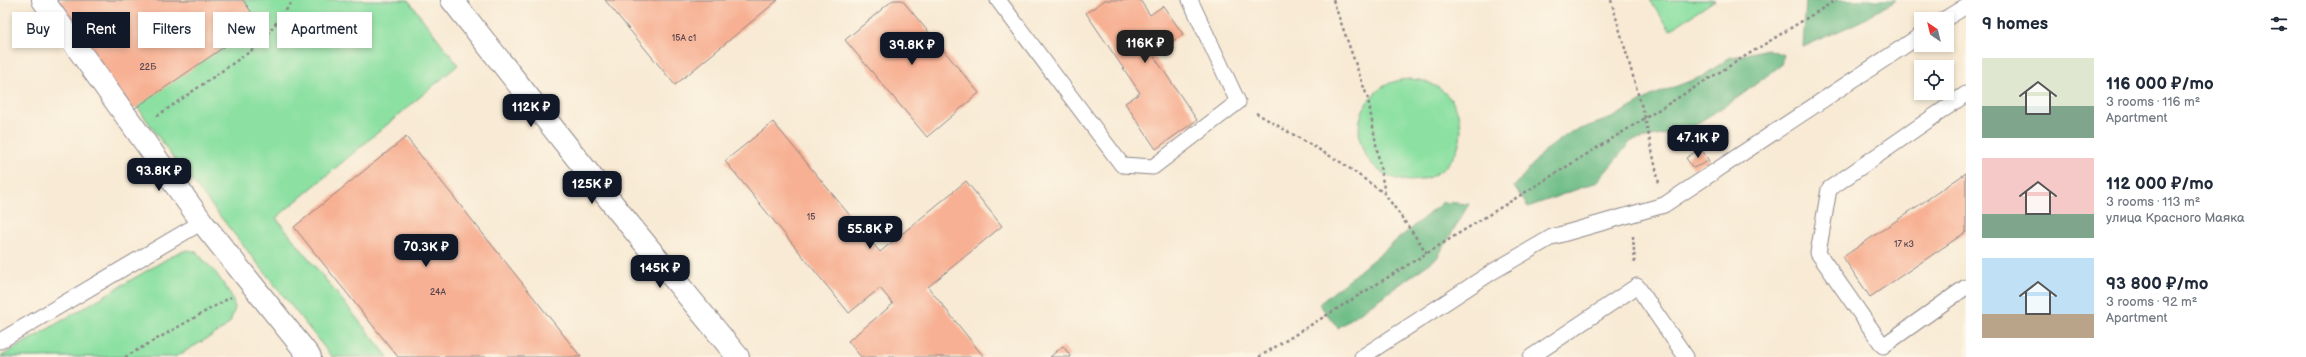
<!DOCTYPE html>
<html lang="en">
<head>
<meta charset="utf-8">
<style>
	body { margin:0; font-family:"Balsamiq Sans",sans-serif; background:#f6f6f7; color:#1f2937; height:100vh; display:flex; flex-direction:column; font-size:15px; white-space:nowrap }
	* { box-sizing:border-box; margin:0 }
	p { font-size:13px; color:#747a83 }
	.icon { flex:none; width:22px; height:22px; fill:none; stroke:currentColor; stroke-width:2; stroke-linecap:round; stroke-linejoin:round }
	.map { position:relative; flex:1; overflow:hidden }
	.details { display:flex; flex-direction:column; background:#fff; width:340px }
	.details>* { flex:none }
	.banner { position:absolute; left:12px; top:12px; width:380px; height:36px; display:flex; gap:8px }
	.needle { width:26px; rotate:325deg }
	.tools { position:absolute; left:1914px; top:12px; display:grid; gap:8px }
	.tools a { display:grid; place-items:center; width:40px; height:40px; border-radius:0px; background:#fff; box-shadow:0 2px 6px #0003; font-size:20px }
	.price { position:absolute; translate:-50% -34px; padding:0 9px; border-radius:8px; background:#111827; color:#fff; font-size:13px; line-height:26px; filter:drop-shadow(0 1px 2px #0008) }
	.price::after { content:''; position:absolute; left:50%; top:24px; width:12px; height:9px; margin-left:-6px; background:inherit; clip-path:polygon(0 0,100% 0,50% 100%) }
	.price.active { background:#222; color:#fff }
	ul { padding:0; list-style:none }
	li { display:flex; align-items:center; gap:12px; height:100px; padding:0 16px }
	li span { display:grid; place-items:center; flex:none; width:112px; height:80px; border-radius:0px; color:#555 }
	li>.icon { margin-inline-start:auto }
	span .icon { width:48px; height:48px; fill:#fffc; stroke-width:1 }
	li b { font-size:17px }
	h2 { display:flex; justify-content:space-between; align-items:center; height:48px; padding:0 16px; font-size:17px }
	.chip { padding:0 14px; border-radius:0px; background:#fff; box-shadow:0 2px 6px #0003; font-size:14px; line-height:36px }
	.chip.active { background:#111827; color:#fff }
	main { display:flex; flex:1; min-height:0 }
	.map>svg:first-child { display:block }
	.green { fill:#8be0a2; stroke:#56816e }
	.forest { fill:#70be88; stroke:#497062 }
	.building { fill:#f7b093 }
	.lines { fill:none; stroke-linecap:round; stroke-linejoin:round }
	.service-casing { stroke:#8d8688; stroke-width:17 }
	.minor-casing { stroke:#8d8688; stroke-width:24 }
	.path { stroke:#8d8688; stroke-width:2.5; stroke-dasharray:3 3; stroke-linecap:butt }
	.service { stroke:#fff; stroke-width:15 }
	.minor { stroke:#fff; stroke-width:22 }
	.labels { text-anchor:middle; stroke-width:4; stroke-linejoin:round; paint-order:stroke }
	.number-label { font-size:9px; fill:#574651 }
</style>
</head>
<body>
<main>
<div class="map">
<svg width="1966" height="357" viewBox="0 0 1966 357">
	<rect width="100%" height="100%" fill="#fcf5e5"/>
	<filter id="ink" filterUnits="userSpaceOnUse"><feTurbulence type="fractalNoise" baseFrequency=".025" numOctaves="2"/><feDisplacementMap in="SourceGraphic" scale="8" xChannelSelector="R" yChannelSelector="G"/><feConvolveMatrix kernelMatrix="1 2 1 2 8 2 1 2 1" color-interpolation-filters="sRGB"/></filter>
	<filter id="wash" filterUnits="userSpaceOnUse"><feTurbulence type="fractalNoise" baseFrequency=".012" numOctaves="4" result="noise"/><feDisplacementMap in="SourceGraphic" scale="16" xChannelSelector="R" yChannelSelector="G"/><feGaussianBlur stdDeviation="0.9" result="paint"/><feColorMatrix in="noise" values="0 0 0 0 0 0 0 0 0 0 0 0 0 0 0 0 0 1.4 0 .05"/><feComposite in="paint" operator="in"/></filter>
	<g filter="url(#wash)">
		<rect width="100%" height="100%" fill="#f8ead4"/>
		<path class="green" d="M63,0H408L458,65L276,218L388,357H332L169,152Z
			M1650,0H1715L1670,30Z
			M1359 130a51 51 0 1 1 102 0a51 51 0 1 1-102 0Z
			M188,250L196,252L216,273L231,295L235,308L230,322L222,330L175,357H0L177,253Z"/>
		<path class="forest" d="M1806,0H1896L1861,21L1803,47Z
			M1767,49L1784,55L1781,65L1740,96L1687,130L1631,141L1597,182L1528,207L1514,187L1542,153L1571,132L1612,118L1651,96L1703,76L1729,58Z
			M1443,202L1469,204L1437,258L1338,328L1319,304Z"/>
		<g id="blocks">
			<path class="building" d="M55,0H243L259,23L131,111Z
				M605,0H778L675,85Z
				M893,0H902L979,93L927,137L845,40Z
				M1105,0H1140L1150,15L1163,6L1183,34L1153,55L1197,120L1156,149L1125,103L1140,93L1086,13Z
				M773,122L880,252L966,181L1002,226L928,287L984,357H861L848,341L893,304L880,288L849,313L725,161Z
				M406,137L581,357H398L294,227Z
				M1701,148L1709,161L1693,168L1686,158Z
				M1966,173V232L1870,297L1843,257Z
				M1063,346L1071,357H1050Z"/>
		</g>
	</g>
	<g filter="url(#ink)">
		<use href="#blocks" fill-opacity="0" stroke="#8d8688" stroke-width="1"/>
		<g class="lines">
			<g class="service-casing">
				<path id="service" d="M998,0L1122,165L1153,167L1238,102L1190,0
					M1945,19L1966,6
					M1966,94L1829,189L1818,253L1883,346L1966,287
					M0,341L202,222
					M1362,357L1492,272L1552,237L1664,205L1921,35
					M1531,357L1637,286L1686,357"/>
			</g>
			<g class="minor-casing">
				<path id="minor" d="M43,0L202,222L310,357
					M452,0L620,213L738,357"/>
			</g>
			<path class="path" d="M1333,0L1368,99L1385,194
				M1611,0L1645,118L1659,183
				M1256,113L1342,163L1385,194L1427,253
				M157,116L258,46L294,0
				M1633,236L1635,265
				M125,357L231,297
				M1259,357L1836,0"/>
			<use href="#service" class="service"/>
			<use href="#minor" class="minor"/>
		</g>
	</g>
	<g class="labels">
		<g class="number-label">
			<text x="684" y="41">15А с1</text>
			<text x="148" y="70">22Б</text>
			<text x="811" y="220">15</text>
			<text x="1904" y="247">17 к3</text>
			<text x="438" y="295">24А</text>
		</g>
	</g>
</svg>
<div class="tools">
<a><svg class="needle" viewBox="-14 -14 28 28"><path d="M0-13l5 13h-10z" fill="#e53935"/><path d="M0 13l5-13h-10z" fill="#747a83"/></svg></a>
<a><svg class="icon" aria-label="locate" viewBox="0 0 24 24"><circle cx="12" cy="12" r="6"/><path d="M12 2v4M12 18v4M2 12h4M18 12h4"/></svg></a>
</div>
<b class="price active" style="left:1145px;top:64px">116K ₽</b>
<b class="price" style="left:912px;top:66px">39.8K ₽</b>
<b class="price" style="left:531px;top:128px">112K ₽</b>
<b class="price" style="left:1698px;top:159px">47.1K ₽</b>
<b class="price" style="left:159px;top:192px">93.8K ₽</b>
<b class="price" style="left:592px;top:205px">125K ₽</b>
<b class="price" style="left:870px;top:250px">55.8K ₽</b>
<b class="price" style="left:426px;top:268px">70.3K ₽</b>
<b class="price" style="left:660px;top:289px">145K ₽</b>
<div class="banner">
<a class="chip">Buy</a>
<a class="chip active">Rent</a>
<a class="chip">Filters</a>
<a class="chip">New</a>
<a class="chip">Apartment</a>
</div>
</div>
<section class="details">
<h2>9 homes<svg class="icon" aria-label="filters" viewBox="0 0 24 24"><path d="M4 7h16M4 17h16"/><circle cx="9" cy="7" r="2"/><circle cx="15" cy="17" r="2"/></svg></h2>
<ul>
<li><span style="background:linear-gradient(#dfe7d0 60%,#7fa58c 0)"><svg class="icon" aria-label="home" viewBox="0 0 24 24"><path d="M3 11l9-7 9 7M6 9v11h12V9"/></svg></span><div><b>116 000 ₽/mo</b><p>3 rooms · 116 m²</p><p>Apartment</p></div></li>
<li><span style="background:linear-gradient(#f6c9c9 70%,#7fa58c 0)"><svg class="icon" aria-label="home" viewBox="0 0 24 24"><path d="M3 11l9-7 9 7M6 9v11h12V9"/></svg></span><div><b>112 000 ₽/mo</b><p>3 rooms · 113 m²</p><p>улица Красного Маяка</p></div></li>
<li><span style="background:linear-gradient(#bfe0f5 70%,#b9a48a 0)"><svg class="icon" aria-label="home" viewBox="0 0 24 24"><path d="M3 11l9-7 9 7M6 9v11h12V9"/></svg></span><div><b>93 800 ₽/mo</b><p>3 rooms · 92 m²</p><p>Apartment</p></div></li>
</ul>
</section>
</main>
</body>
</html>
